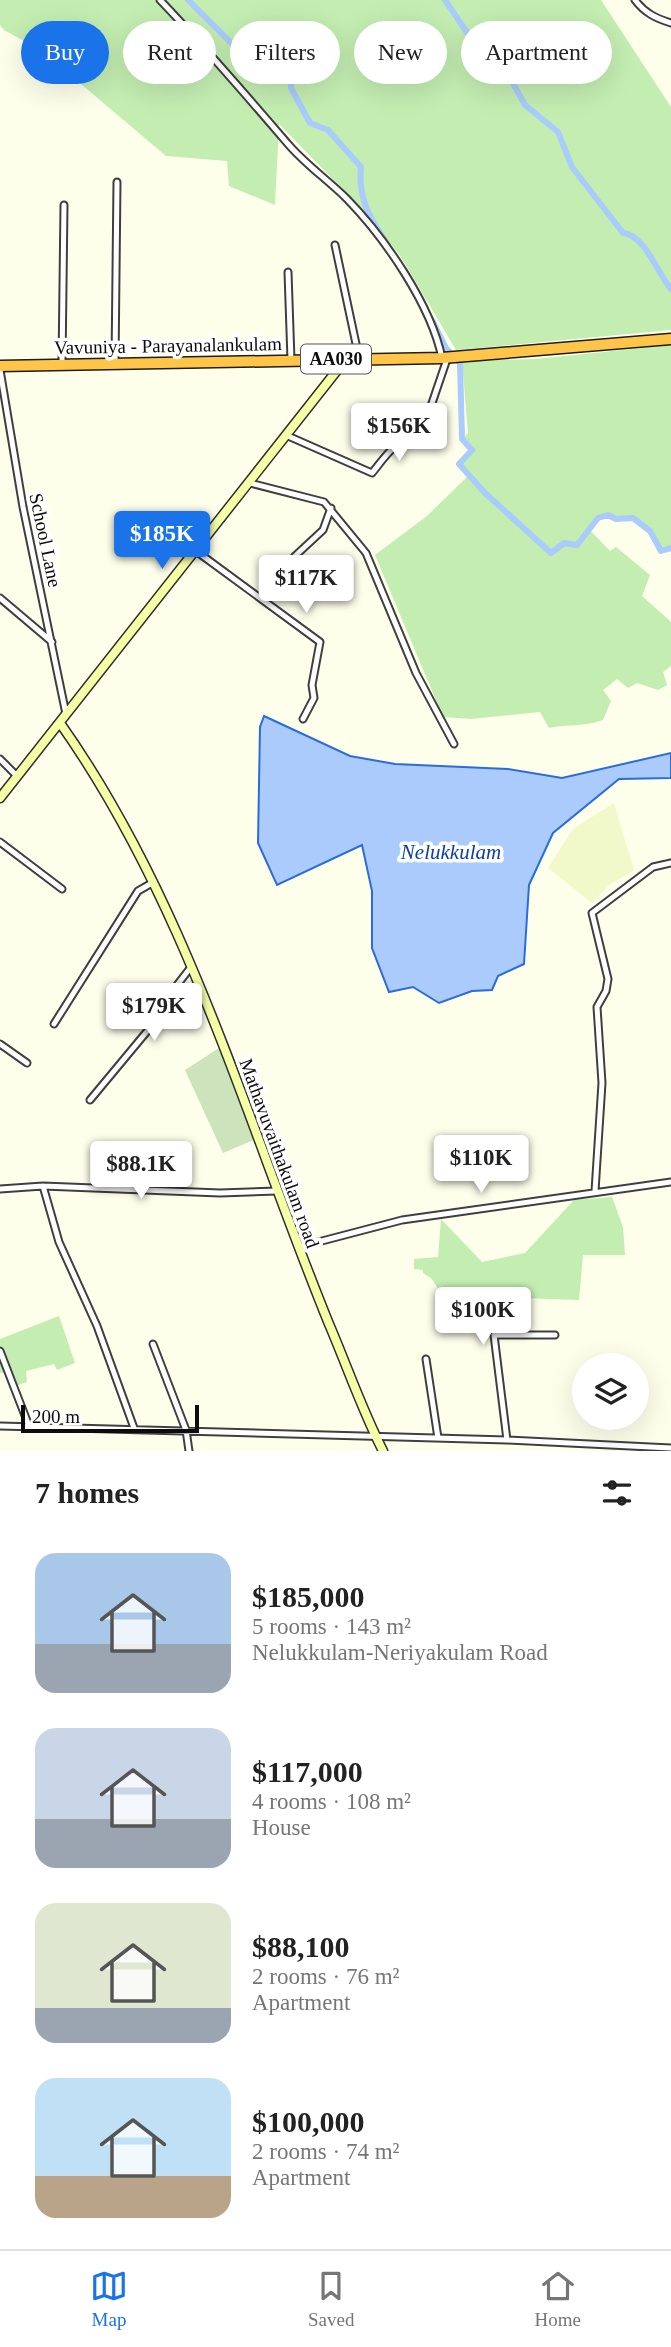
<!DOCTYPE html>
<html lang="en">
<head>
<meta charset="utf-8">
<style>
	body { margin:0; font-family:"Times New Roman",serif; background:#f2f2f2; color:#222; height:100vh; display:flex; flex-direction:column; font-size:26px; white-space:nowrap }
	* { box-sizing:border-box; margin:0 }
	p { font-size:23px; color:#767676 }
	.icon { flex:none; width:38px; height:38px; fill:none; stroke:currentColor; stroke-width:2; stroke-linecap:round; stroke-linejoin:round }
	.map { position:relative; height:1451px; overflow:hidden }
	.details { display:flex; flex-direction:column; background:#fff; flex:1 }
	.details>* { flex:none }
	.top-card { position:absolute; left:21px; top:21px; width:630px; height:63px; display:flex; gap:14px }
	.tools { position:absolute; left:572px; top:1353px; display:grid; gap:14px }
	.tools a { display:grid; place-items:center; width:77px; height:77px; border-radius:50%; background:#fff; box-shadow:0 7px 28px #0002; font-size:35px }
	.scale { position:absolute; left:21px; bottom:18px; width:178px; box-sizing:border-box; padding-left:7px; border:4px solid #0c0c0c; border-top:0; font-size:19px; line-height:24px; white-space:nowrap; color:#0c0c0c; -webkit-text-stroke:5px #fff; paint-order:stroke }
	.price { position:absolute; translate:-50% -60px; padding:0 16px; border-radius:7px; background:#fff; color:#222; font-size:23px; line-height:46px; filter:drop-shadow(0 2px 4px #0008) }
	.price::after { content:''; position:absolute; left:50%; top:42px; width:21px; height:16px; margin-left:-10px; background:inherit; clip-path:polygon(0 0,100% 0,50% 100%) }
	.price.active { background:#1a73e8; color:#fff }
	ul { padding:0; list-style:none }
	li { display:flex; align-items:center; gap:21px; height:175px; padding:0 35px }
	li span { display:grid; place-items:center; flex:none; width:196px; height:140px; border-radius:21px; color:#555 }
	li>.icon { margin-inline-start:auto }
	span .icon { width:84px; height:84px; fill:#fffc; stroke-width:1 }
	li b { font-size:30px }
	h2 { display:flex; justify-content:space-between; align-items:center; height:84px; padding:0 35px; font-size:30px }
	.tag { padding:0 24px; border-radius:32px; background:#fff; box-shadow:0 7px 28px #0002; font-size:24px; line-height:63px }
	.tag.active { background:#1a73e8; color:#fff }
	.tabs { display:flex; justify-content:space-around; align-items:center; height:98px; border-top:2px solid #e0e0e0; background:#fff; font-size:19px; color:#767676 }
	.tabs a { display:grid; justify-items:center; gap:4px }
	.tabs .active { color:#1a73e8 }
	.map>svg:first-child { display:block }
	.farmland { fill:#f1f8c9 }
	.green { fill:#c3edb1 }
	.cemetery { fill:#cce3bb }
	.water { fill:#aacbfc; stroke:#2b6cd9; stroke-width:2 }
	.lines { fill:none; stroke-linecap:round; stroke-linejoin:round }
	.canal { stroke:#aacbfc; stroke-width:6 }
	.street-casing { stroke:#3f3f3f; stroke-width:9 }
	.secondary-casing { stroke:#2e2e2e; stroke-width:11 }
	.highway-casing { stroke:#1d1d1d; stroke-width:13 }
	.street { stroke:#fff; stroke-width:5 }
	.secondary { stroke:#f5ffa6; stroke-width:8 }
	.highway { stroke:#ffc549; stroke-width:10 }
	.labels { text-anchor:middle; stroke-width:7; stroke-linejoin:round; paint-order:stroke }
	.shield { fill:#fff; stroke:#555; stroke-width:2 }
	.shield-label { font-size:18px; font-weight:bold; fill:#0c0c0c }
	.street-label { font-size:19px; fill:#0c0c0c; stroke:#fff }
	.water-label { font-size:21px; font-style:italic; fill:#0b40a8; stroke:#fff }
</style>
</head>
<body>
<div class="map">
<svg width="671" height="1451" viewBox="0 0 671 1451">
	<rect width="100%" height="100%" fill="#feffeb"/>
	<path class="farmland" d="M614,803L634,870L609,885L592,903L548,868L573,829Z"/>
	<path class="green" d="M0,0H601L671,107V330L456,350L401,257L361,208L279,124L275,205L229,186L227,161L166,156L42,51L4,30L0,25Z
		M671,345V546L661,549C642,514 634,517 598,517L588,528L610,551L616,547L650,575L642,596L671,622V666L663,672L667,685L658,690L637,683L628,688L617,679L603,690L611,701L603,720C583,727 569,724 549,728L540,712L471,719L443,717L375,555L427,516L470,474L462,464L474,450L464,438L468,433L462,361L536,359Z
		M612,1197L623,1227L625,1255H583L579,1300L491,1297L490,1310L454,1313L431,1278L423,1273V1270L414,1269V1259L438,1257L441,1219L482,1262L525,1253L574,1200Z
		M59,1316L75,1363L57,1370L54,1364L26,1371L27,1382L10,1388L6,1372L0,1373V1339Z"/>
	<path class="cemetery" d="M219,1048L256,1139L223,1153L185,1070Z"/>
	<path class="water" d="M264,716L350,756L395,764L508,769L562,778L671,753V778L619,779L553,833L529,885L524,964L498,976L492,990L472,991L439,1003L413,987L389,992L372,948V891L362,845L277,885L258,843L260,727Z"/>
	<g class="lines">
		<path class="canal" d="M188,0L255,67L291,78V88L310,123L328,130L361,167C358,195 368,216 384,239
			M445,0L468,34L505,69L525,105L558,132L572,167L623,233C645,235 658,274 671,289
			M432,320L446,348L460,363L462,439L472,450L459,464L485,493L551,553L564,543L577,545L598,518L608,515L616,519L633,518L650,531L661,551L671,548"/>
		<g class="street-casing">
			<path id="street" d="M160,0C205,47 246,95 288,144C306,165 328,180 347,199C385,238 431,305 442,358
				M635,0C645,13 655,18 671,23
				M335,245L359,358
				M288,272L291,360
				M115,364L117,182
				M62,365L64,205
				M0,370L23,507L66,714
				M288,436L372,473C379,465 389,449 399,444C414,437 433,440 436,418L430,409L447,359
				M250,483L324,502L366,553L416,673L454,744
				M196,551L320,642L312,685L314,698L303,719
				M0,598L52,642
				M263,598L295,556L323,530L331,508
				M0,759L17,776
				M0,842L62,889
				M54,1024L138,891L152,883
				M0,1044L27,1063
				M90,1100L149,1029L154,1015L191,967
				M43,1186L59,1242L97,1326L134,1428
				M0,1189L43,1186L220,1193L277,1191
				M595,1191L602,1083L597,1007L606,991L608,979L592,913L653,867L671,863
				M299,1247L402,1220L671,1182
				M153,1344L186,1430L189,1451
				M0,1351L29,1426
				M426,1359L438,1438
				M0,1426L507,1440L671,1448
				M507,1440L494,1335H555"/>
		</g>
		<g class="secondary-casing">
			<path id="secondary" d="M60,723C188,904 246,1121 329,1324C347,1366 362,1410 383,1451
				M0,798L346,359"/>
		</g>
		<g class="highway-casing">
			<path id="highway" d="M0,366L442,358L671,339"/>
		</g>
		<use href="#street" class="street"/>
		<use href="#secondary" class="secondary"/>
		<use href="#highway" class="highway"/>
	</g>
	<g class="labels">
		<rect class="shield" x="301" y="344.5" width="70" height="29" rx="5"/>
		<g class="shield-label">
			<text x="336" y="365">AA030</text>
		</g>
		<g class="street-label">
			<text transform="translate(168 345) rotate(-1)" y="7">Vavuniya - Parayanalankulam</text>
			<text transform="translate(46 540) rotate(78)" y="7">School Lane</text>
			<text transform="translate(280 1153) rotate(70)" y="7">Mathavuvaithakulam road</text>
		</g>
		<g class="water-label">
			<text x="451" y="859">Nelukkulam</text>
		</g>
	</g>
</svg>
<div class="tools">
<a><svg class="icon" aria-label="layers" viewBox="0 0 24 24"><path d="M12 4l9 5-9 5-9-5zM3 14l9 5 9-5"/></svg></a>
</div>
<div class="scale">200 m</div>
<b class="price" style="left:399px;top:463px">$156K</b>
<b class="price active" style="left:162px;top:571px">$185K</b>
<b class="price" style="left:306px;top:615px">$117K</b>
<b class="price" style="left:154px;top:1043px">$179K</b>
<b class="price" style="left:481px;top:1195px">$110K</b>
<b class="price" style="left:141px;top:1201px">$88.1K</b>
<b class="price" style="left:483px;top:1347px">$100K</b>
<div class="top-card">
<a class="tag active">Buy</a>
<a class="tag">Rent</a>
<a class="tag">Filters</a>
<a class="tag">New</a>
<a class="tag">Apartment</a>
</div>
</div>
<section class="details">
<h2>7 homes<svg class="icon" aria-label="filters" viewBox="0 0 24 24"><path d="M4 7h16M4 17h16"/><circle cx="9" cy="7" r="2"/><circle cx="15" cy="17" r="2"/></svg></h2>
<ul>
<li><span style="background:linear-gradient(#a9c7e8 65%,#9aa5b1 0)"><svg class="icon" aria-label="home" viewBox="0 0 24 24"><path d="M3 11l9-7 9 7M6 9v11h12V9"/></svg></span><div><b>$185,000</b><p>5 rooms · 143 m²</p><p>Nelukkulam-Neriyakulam Road</p></div></li>
<li><span style="background:linear-gradient(#c9d6e8 65%,#9aa5b1 0)"><svg class="icon" aria-label="home" viewBox="0 0 24 24"><path d="M3 11l9-7 9 7M6 9v11h12V9"/></svg></span><div><b>$117,000</b><p>4 rooms · 108 m²</p><p>House</p></div></li>
<li><span style="background:linear-gradient(#dfe7d0 75%,#9aa5b1 0)"><svg class="icon" aria-label="home" viewBox="0 0 24 24"><path d="M3 11l9-7 9 7M6 9v11h12V9"/></svg></span><div><b>$88,100</b><p>2 rooms · 76 m²</p><p>Apartment</p></div></li>
<li><span style="background:linear-gradient(#bfe0f5 70%,#b9a48a 0)"><svg class="icon" aria-label="home" viewBox="0 0 24 24"><path d="M3 11l9-7 9 7M6 9v11h12V9"/></svg></span><div><b>$100,000</b><p>2 rooms · 74 m²</p><p>Apartment</p></div></li>
</ul>
</section>
<nav class="tabs">
<a class="active"><svg class="icon" aria-label="map" viewBox="0 0 24 24"><path d="M3 6l6-2 6 2 6-2v14l-6 2-6-2-6 2zM9 4v14M15 6v14"/></svg>Map</a>
<a><svg class="icon" aria-label="saved" viewBox="0 0 24 24"><path d="M7 4h10v16l-5-4-5 4z"/></svg>Saved</a>
<a><svg class="icon" aria-label="home" viewBox="0 0 24 24"><path d="M3 11l9-7 9 7M6 9v11h12V9"/></svg>Home</a>
</nav>
</body>
</html>
